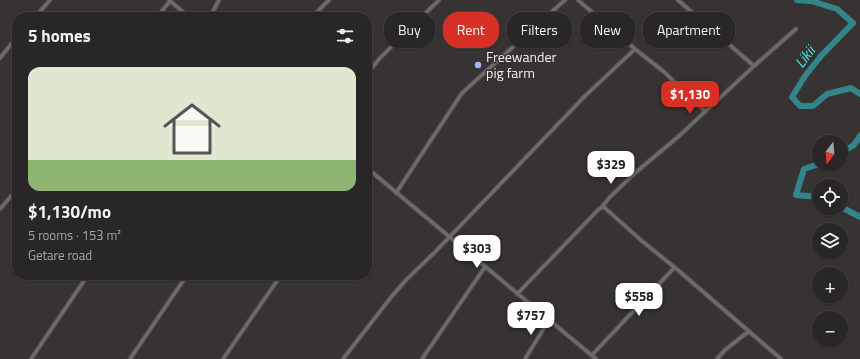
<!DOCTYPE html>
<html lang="en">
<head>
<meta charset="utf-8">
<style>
	body { margin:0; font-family:"Titillium Web",sans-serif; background:#343232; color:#f1f3f6; height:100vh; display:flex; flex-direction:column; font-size:15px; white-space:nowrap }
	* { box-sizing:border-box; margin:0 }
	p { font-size:13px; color:#a5a5a7 }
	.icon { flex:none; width:22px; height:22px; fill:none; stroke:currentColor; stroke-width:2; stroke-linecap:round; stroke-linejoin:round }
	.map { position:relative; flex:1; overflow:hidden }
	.details { position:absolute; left:12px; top:12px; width:360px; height:268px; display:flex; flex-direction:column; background:#282626; border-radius:16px; box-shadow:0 1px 3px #0004,0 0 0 1px #444343 }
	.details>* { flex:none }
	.banner { position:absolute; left:384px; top:12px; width:380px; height:36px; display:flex; gap:8px }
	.needle { width:26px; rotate:196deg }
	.controls { position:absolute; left:812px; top:135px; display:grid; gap:8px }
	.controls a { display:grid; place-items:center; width:36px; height:36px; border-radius:50%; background:#282626; box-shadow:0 1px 3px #0004,0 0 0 1px #444343; font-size:20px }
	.price { position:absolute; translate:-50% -34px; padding:0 9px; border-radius:8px; background:#fff; color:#222; font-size:13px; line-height:26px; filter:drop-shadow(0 1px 2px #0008) }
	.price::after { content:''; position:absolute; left:50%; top:24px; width:12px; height:9px; margin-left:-6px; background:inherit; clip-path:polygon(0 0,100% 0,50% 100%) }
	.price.selected { background:#d93025; color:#fff }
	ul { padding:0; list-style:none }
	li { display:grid; align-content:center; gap:8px; height:212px; padding:0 16px }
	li+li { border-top:1px solid #444343 }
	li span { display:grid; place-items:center; height:124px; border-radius:12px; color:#555 }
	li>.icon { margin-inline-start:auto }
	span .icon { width:72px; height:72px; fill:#fffc; stroke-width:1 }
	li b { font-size:17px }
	h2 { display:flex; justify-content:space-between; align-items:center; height:48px; padding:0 16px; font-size:17px }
	.tag { padding:0 14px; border-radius:16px; background:#282626; box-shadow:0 1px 3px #0004,0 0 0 1px #444343; font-size:14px; line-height:36px }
	.tag.selected { background:#d93025; color:#fff }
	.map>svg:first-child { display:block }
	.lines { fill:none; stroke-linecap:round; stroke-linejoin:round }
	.river { stroke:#348589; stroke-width:6 }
	.minor-casing { stroke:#545251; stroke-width:5 }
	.minor { stroke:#6e6b69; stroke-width:3 }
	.poi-dot { fill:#99b5fd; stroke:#363332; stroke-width:1.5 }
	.labels { text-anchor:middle; stroke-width:3; stroke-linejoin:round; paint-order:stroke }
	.poi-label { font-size:14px; fill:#f1f0ef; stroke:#363332; text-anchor:start }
	.water-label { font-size:15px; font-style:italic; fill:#47e5ed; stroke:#363332 }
</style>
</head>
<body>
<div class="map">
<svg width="860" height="359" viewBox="0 0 860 359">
	<rect width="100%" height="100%" fill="#363332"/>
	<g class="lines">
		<path class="river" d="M797,0L811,1L837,9L853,23L821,56L805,76L792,97L800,106H813L827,94L851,88L860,94
			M841,153L854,145L860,136
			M819,164L804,169L796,195L819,197
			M841,207L860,217"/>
		<g class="minor-casing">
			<path id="minor" d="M169,0L189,17
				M678,0L754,66L796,29
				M35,17L50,0
				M157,17L170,1
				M210,17L219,0
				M312,17L329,0
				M635,49L663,71L705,111
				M0,58L17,37
				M367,74L380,58L439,0
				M367,168L596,359
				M396,193L462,93L565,0
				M602,207L609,198L635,173L679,136L754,66
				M0,209L17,189
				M517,294L599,209L602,207L605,208L642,241L679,271L781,359
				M592,355L674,268
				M31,359L88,275
				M130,359L187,275
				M223,359L281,275
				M343,359L392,296L406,280L435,252L585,96L635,49L578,0
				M422,359L485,267
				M525,359L549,320
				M717,359L725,350L749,331"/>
		</g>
		<use href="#minor" class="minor"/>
	</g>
	<circle class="poi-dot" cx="478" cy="65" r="4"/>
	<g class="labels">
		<g class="poi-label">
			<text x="486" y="62">Freewander<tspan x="486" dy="16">pig farm</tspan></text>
		</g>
		<g class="water-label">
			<text transform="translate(805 57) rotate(-53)" y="5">Likii</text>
		</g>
	</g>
</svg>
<div class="controls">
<a><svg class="needle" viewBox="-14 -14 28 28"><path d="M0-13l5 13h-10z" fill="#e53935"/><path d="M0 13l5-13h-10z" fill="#a5a5a7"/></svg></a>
<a><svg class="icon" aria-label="locate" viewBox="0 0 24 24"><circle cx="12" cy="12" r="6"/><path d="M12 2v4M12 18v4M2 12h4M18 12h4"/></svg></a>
<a><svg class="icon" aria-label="layers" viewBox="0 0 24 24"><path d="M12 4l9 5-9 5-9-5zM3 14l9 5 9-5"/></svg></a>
<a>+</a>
<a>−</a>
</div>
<b class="price selected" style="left:690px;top:115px">$1,130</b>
<b class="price" style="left:611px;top:185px">$329</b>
<b class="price" style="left:477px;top:269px">$303</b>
<b class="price" style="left:639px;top:317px">$558</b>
<b class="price" style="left:531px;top:336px">$757</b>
<div class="banner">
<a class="tag">Buy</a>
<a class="tag selected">Rent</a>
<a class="tag">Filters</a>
<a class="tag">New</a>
<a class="tag">Apartment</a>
</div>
<section class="details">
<h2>5 homes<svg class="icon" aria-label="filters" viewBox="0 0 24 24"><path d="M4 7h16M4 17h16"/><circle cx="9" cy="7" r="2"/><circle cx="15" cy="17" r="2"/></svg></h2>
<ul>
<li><span style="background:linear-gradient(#dfe7d0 75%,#8fb573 0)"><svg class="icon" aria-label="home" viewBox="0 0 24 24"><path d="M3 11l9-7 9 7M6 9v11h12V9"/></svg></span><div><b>$1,130/mo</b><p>5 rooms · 153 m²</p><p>Getare road</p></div></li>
</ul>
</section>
</div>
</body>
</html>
